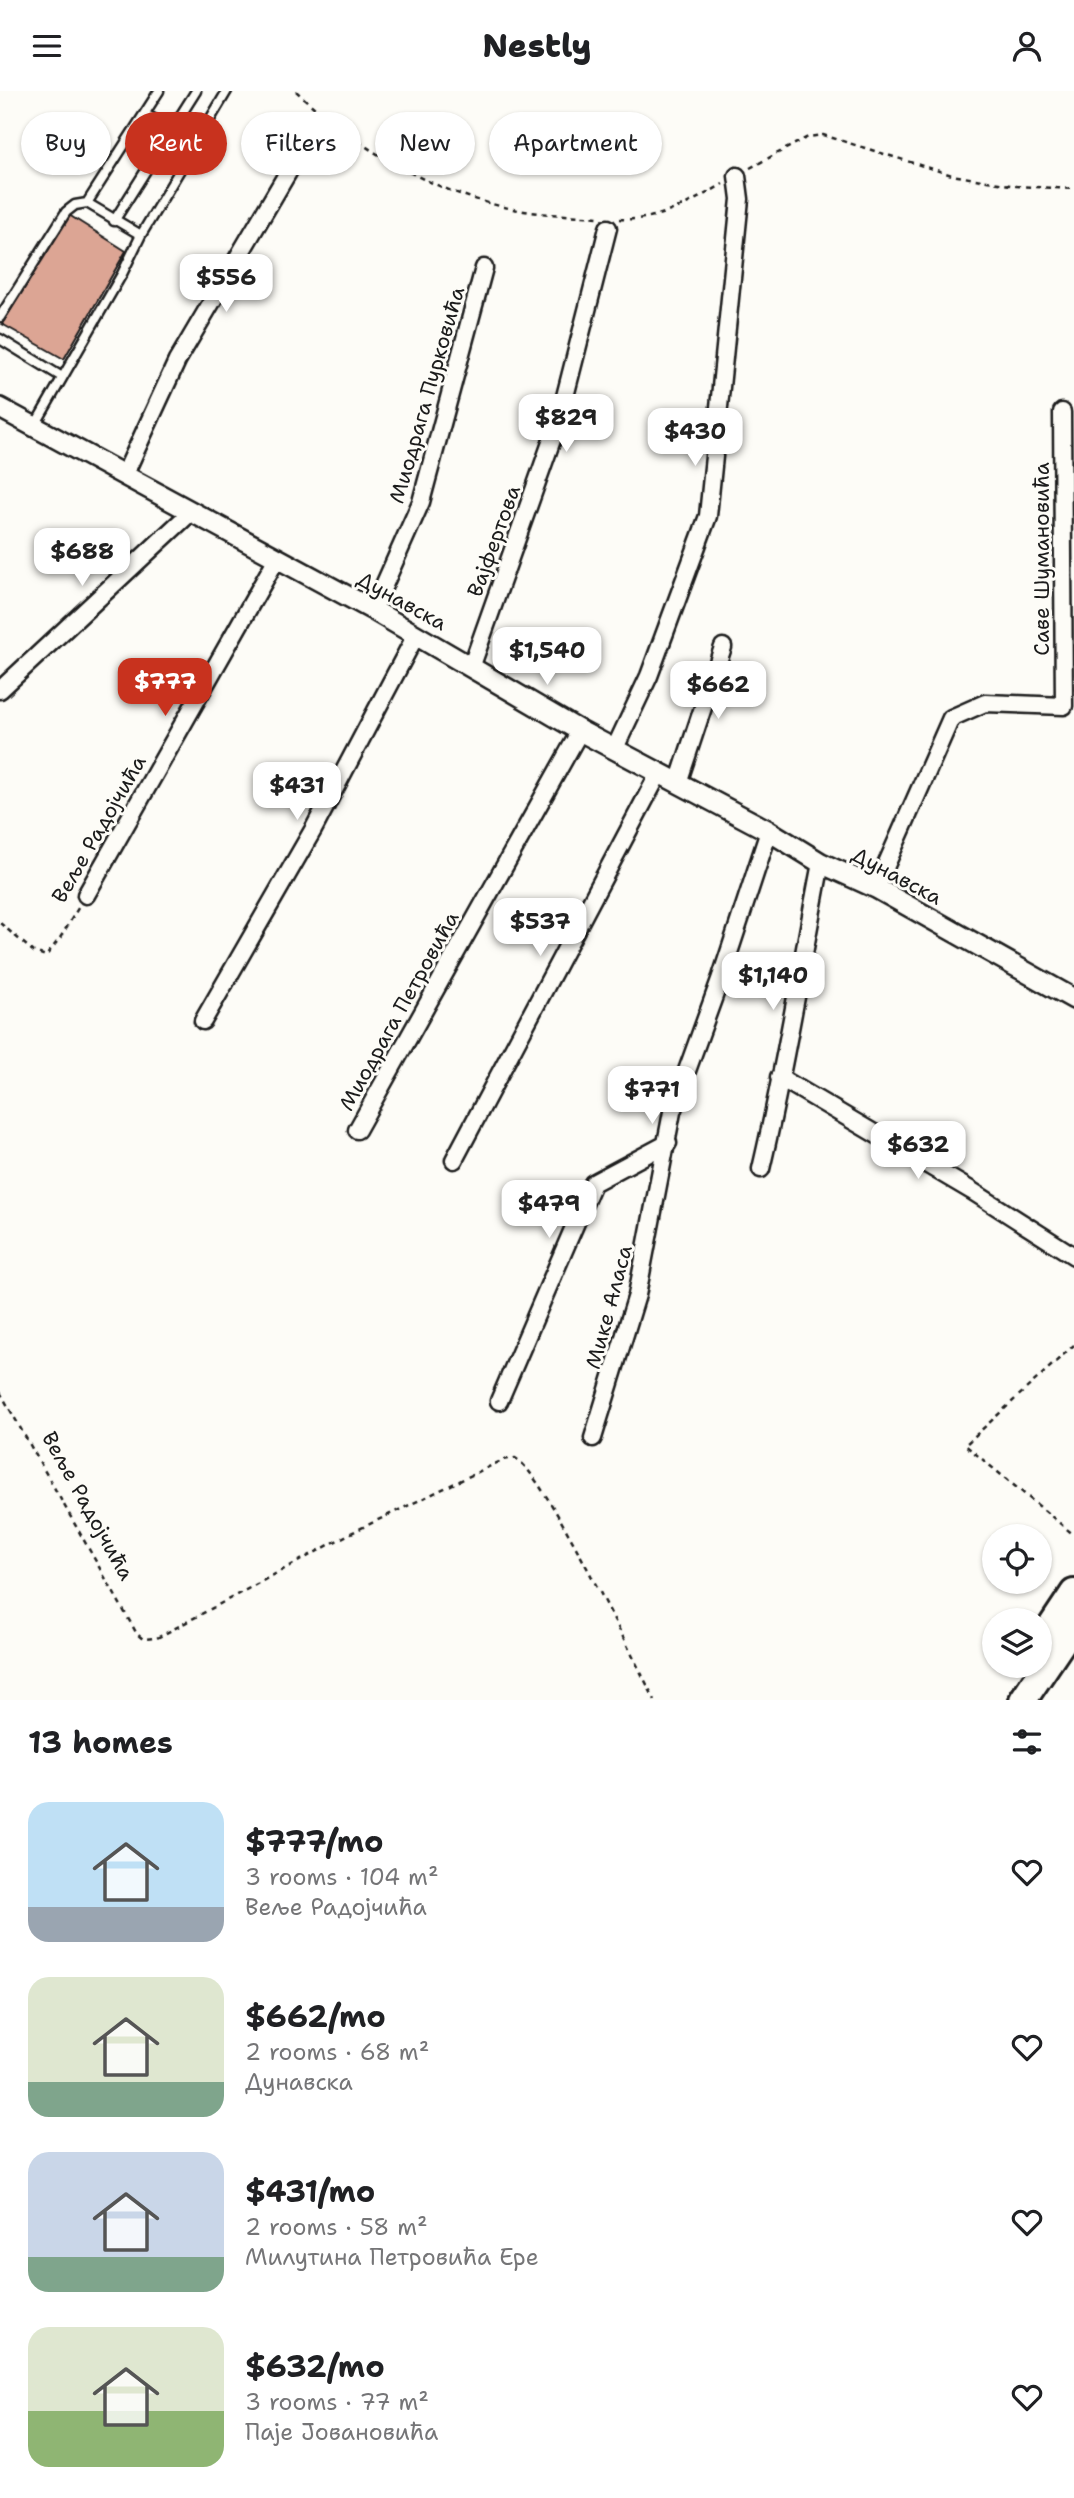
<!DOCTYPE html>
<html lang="en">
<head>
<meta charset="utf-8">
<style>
	body { margin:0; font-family:"Shantell Sans",sans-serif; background:#f6f6f6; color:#202124; height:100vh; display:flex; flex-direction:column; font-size:26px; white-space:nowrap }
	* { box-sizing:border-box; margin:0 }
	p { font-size:23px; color:#757577 }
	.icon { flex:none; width:38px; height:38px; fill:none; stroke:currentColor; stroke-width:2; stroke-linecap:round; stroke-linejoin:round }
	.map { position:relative; height:1609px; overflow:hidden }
	.details { display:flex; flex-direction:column; background:#fff; flex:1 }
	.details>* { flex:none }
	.banner { position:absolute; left:21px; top:21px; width:700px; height:63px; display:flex; gap:14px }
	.controls { position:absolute; left:982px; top:1433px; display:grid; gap:14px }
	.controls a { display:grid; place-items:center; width:70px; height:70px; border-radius:50%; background:#fff; box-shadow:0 2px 5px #0004; font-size:35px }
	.price { position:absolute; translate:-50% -60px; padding:0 16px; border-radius:14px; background:#fff; color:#222; font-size:23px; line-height:46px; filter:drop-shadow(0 2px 4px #0008) }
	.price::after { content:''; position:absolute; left:50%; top:42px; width:21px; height:16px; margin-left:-10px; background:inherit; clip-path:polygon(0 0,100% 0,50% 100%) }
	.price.current { background:#c8321e; color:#fff }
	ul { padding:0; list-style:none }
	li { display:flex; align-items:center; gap:21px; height:175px; padding:0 28px }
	li span { display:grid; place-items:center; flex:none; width:196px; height:140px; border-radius:21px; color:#555 }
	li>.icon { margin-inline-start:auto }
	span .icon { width:84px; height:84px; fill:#fffc; stroke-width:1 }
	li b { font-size:30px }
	h2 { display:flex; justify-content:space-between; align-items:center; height:84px; padding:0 28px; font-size:30px }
	.chip { padding:0 24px; border-radius:32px; background:#fff; box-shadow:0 2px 5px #0004; font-size:24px; line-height:63px }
	.chip.current { background:#c8321e; color:#fff }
	header { display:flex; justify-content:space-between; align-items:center; height:91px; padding:0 28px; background:#fff; font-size:32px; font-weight:800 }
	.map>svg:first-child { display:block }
	.building { fill:#dca594; stroke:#1c1c1c; stroke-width:2 }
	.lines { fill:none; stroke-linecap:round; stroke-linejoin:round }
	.service-casing { stroke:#1c1c1c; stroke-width:13 }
	.minor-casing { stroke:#1c1c1c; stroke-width:21 }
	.tertiary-casing { stroke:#1c1c1c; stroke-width:24 }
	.trunk-casing { stroke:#1c1c1c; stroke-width:32 }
	.path { stroke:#1c1c1c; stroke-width:2.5; stroke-dasharray:5 5; stroke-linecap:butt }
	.service { stroke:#fdfcf7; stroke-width:8 }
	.minor { stroke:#fdfcf7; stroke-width:16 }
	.tertiary { stroke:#fdfcf7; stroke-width:19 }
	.trunk { stroke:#fdfcf7; stroke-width:26 }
	.labels { text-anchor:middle; stroke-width:6; stroke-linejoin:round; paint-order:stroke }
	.street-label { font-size:21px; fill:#1c1c1c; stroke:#fdfcf7 }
</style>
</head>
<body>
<header><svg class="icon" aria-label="menu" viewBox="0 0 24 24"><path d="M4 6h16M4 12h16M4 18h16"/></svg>Nestly<svg class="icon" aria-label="person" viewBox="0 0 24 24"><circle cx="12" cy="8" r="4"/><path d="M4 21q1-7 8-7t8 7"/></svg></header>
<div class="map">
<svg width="1074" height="1609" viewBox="0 0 1074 1609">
	<rect width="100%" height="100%" fill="#fdfcf7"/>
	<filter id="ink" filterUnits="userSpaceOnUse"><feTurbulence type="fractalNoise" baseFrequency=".0143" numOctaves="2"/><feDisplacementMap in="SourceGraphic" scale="14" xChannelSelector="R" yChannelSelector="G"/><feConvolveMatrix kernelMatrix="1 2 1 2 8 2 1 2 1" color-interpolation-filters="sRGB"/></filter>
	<g filter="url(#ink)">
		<path class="building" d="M69,124L126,160L64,268L2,233Z"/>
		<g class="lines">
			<g class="service-casing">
				<path id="service" d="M145,23L197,53
					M87,112L141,144
					M114,130L196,0
					M0,226L66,121L75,114L87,112L159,0
					M0,248L62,286
					M34,336L122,183L141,144L227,0"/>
			</g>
			<g class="minor-casing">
				<path id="minor" d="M124,385L177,270L307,49
					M373,519L421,411L484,177
					M472,574L559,329L608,137
					M0,599L190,422
					M615,657L649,585L708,425L740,108L737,85
					M678,692L723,556
					M876,797L951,627L985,612L1064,615L1062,321
					M86,804L276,469
					M203,930L313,739L416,544
					M779,986L972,1100L1074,1165
					M357,1039L580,640
					M454,1069L659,682
					M761,1078C785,977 801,874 821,772
					M499,1310L593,1092L668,1052
					M593,1347L637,1204L672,1021L721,886L769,740"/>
			</g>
			<g class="tertiary-casing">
				<path id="tertiary" d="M0,317L373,519L580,640L769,740L821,772L876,797L1074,908"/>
			</g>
			<g class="trunk-casing">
				<path id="trunk" d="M1044,1547L1074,1502
					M1023,1609L1074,1533"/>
			</g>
			<path class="path" d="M296,0C360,60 437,105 524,120C548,124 573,124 598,126
				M750,77L808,46L823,44L952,84L1016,95L1074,98
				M619,128C658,131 690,112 723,93
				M0,832L34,861L46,865L60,847L80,814
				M1074,1254L965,1354L1074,1444
				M0,1301L137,1543L143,1548L157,1547L351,1442L503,1369L515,1367C544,1381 634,1570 655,1609"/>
			<use href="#service" class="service"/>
			<use href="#minor" class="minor"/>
			<use href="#tertiary" class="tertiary"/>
			<use href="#trunk" class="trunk"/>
		</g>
	</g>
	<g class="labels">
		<g class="street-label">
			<text transform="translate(427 304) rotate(-74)" y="7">Миодрага Пурковића</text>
			<text transform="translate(494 450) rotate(-70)" y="7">Вајфертова</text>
			<text transform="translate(1042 468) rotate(-90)" y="7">Саве Шумановића</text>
			<text transform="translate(402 510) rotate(29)" y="7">Дунавска</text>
			<text transform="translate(99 738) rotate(-60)" y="7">Веље Радојчића</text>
			<text transform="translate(897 785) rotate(28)" y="7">Дунавска</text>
			<text transform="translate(399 920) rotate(-61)" y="7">Миодрага Петровића</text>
			<text transform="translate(609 1216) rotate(-75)" y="7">Мике Аласа</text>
			<text transform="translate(88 1415) rotate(61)" y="7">Веље Радојчића</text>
		</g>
	</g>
</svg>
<div class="controls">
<a><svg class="icon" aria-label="locate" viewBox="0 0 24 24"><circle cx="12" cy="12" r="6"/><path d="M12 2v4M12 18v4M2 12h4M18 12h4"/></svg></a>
<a><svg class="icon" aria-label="layers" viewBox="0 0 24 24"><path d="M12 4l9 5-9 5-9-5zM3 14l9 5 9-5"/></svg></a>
</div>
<b class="price" style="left:226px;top:223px">$556</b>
<b class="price" style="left:566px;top:363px">$829</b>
<b class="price" style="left:695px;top:377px">$430</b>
<b class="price" style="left:82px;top:497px">$688</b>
<b class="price" style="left:547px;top:596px">$1,540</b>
<b class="price current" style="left:165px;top:627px">$777</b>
<b class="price" style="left:718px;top:630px">$662</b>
<b class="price" style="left:297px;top:731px">$431</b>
<b class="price" style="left:540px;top:867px">$537</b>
<b class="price" style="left:773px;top:921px">$1,140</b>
<b class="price" style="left:652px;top:1035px">$771</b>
<b class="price" style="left:918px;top:1090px">$632</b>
<b class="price" style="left:549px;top:1149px">$479</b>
<div class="banner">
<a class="chip">Buy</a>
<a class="chip current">Rent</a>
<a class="chip">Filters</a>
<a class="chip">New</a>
<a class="chip">Apartment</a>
</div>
</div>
<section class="details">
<h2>13 homes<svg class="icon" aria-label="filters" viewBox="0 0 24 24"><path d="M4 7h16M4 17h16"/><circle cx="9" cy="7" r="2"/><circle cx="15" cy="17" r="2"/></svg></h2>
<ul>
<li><span style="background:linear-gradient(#bfe0f5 75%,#9aa5b1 0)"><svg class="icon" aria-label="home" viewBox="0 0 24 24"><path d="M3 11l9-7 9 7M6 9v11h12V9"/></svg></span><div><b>$777/mo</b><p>3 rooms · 104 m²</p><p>Веље Радојчића</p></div><svg class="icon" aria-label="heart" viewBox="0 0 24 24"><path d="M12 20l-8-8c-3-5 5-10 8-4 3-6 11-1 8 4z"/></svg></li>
<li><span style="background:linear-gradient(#dfe7d0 75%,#7fa58c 0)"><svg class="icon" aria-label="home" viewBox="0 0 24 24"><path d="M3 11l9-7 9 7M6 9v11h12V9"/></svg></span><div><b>$662/mo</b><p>2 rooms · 68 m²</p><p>Дунавска</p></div><svg class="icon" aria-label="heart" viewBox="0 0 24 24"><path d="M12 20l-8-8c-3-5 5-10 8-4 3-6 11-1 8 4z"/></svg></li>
<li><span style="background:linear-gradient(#c9d6e8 75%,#7fa58c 0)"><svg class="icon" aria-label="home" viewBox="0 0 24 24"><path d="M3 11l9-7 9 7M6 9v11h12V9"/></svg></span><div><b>$431/mo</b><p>2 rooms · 58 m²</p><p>Милутина Петровића Ере</p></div><svg class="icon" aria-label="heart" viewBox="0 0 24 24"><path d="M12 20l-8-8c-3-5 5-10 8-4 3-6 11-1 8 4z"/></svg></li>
<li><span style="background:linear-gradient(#dfe7d0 60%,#8fb573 0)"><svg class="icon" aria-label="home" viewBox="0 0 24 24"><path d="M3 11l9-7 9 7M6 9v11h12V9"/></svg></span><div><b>$632/mo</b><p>3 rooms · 77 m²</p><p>Паје Јовановића</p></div><svg class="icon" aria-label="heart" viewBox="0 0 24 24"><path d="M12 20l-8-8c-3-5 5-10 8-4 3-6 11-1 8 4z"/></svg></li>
</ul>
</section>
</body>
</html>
